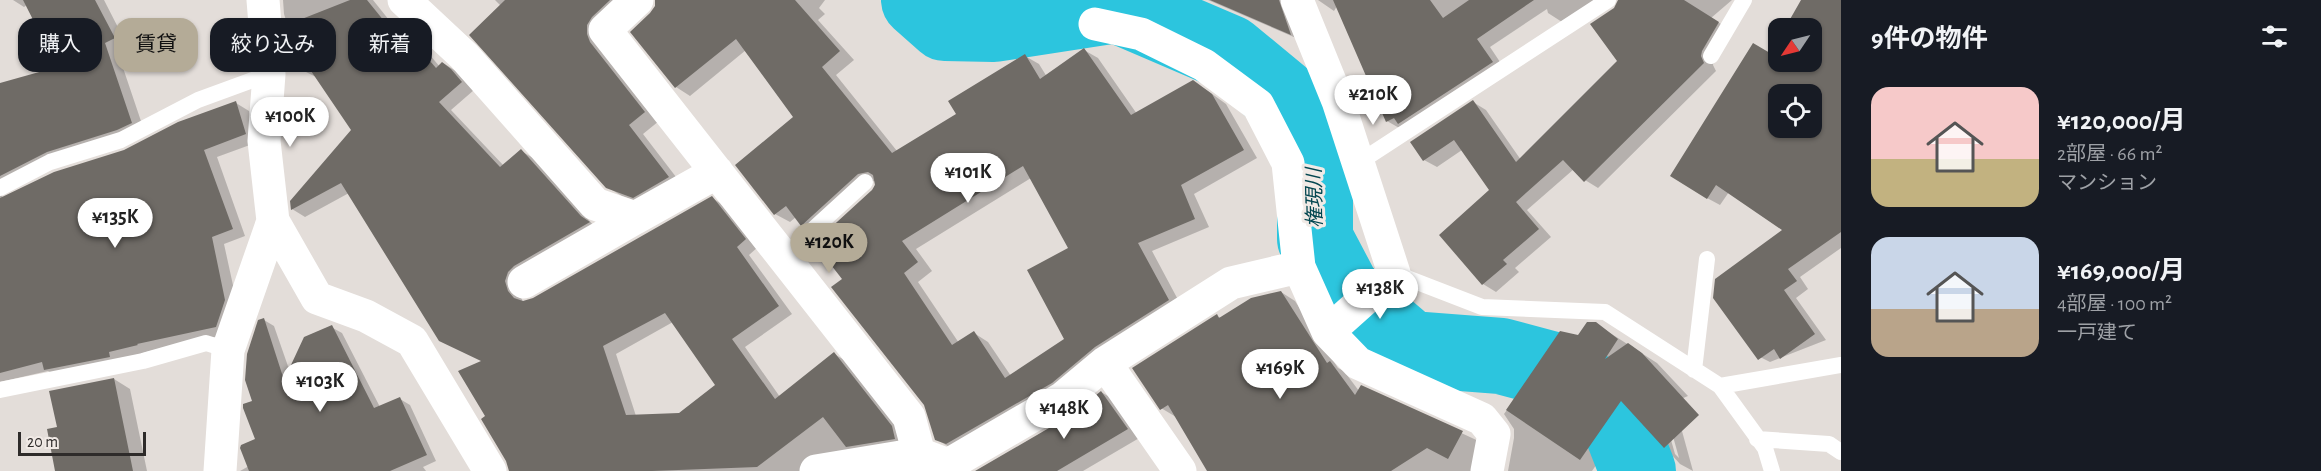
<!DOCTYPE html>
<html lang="ja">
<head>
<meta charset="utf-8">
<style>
	body { margin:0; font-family:"Alegreya Sans","Noto Sans JP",sans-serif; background:#20242c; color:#f1f3f6; height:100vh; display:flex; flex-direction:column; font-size:22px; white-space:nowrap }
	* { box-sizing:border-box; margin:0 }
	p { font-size:20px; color:#9ea1a6 }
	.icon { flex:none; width:33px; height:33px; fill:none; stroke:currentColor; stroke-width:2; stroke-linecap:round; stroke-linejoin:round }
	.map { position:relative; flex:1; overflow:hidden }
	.sheet { display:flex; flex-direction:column; background:#171b24; width:480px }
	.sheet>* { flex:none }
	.hud { position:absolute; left:18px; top:18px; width:570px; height:54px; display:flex; gap:12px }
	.needle { width:39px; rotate:235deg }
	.tools { position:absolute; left:1768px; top:18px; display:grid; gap:12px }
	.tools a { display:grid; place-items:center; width:54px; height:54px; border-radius:12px; background:#171b24; box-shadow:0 2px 4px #0004; font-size:30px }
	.scale { position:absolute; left:18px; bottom:15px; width:128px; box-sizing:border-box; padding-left:6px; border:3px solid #2e2b2a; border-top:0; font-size:16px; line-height:21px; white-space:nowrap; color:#2e2b2a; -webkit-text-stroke:4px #f1eae6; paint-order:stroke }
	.price { position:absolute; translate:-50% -51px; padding:0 14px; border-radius:21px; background:#fff; color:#222; font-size:20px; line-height:39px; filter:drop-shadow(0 2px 3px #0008) }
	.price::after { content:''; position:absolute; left:50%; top:36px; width:18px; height:14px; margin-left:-9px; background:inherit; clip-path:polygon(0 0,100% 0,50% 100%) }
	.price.active { background:#b4ab97; color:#111 }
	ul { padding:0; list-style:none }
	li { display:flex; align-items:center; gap:18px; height:150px; padding:0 30px }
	li span { display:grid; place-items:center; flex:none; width:168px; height:120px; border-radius:18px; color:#555 }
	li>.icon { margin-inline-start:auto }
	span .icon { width:72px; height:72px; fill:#fffc; stroke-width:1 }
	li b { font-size:26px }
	h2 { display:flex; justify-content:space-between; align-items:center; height:72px; padding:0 30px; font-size:26px }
	.pill { padding:0 21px; border-radius:18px; background:#171b24; box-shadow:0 2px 4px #0004; font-size:21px; line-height:54px }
	.pill.active { background:#b4ab97; color:#111 }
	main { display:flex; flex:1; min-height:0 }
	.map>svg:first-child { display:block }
	.shadow { fill:#0003; fill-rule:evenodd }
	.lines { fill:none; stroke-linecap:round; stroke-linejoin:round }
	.river { stroke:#2cc5de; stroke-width:76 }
	.building { fill:#6f6b66; fill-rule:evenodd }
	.lane { stroke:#fff; stroke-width:16 }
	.street { stroke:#fff; stroke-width:33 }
	.labels { text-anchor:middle; stroke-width:6; stroke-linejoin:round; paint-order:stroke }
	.water-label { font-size:20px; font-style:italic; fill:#034650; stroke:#f1eae6 }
</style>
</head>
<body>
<main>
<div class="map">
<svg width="1841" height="471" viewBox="0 0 1841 471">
	<rect width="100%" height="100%" fill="#e3ddd9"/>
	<path class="shadow" d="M13,0H104L127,45L117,50L144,130L59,159L2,195L3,199L125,151L236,103L249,111L258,142L217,157L245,236L224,244L238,308L229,334L150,351L59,377L48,371L0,382V84L59,68L27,5L24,7Z
		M283,0H373L397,30L400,28L413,35L440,67L443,63L456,71L474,90L451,110L504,166L521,151L535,159L594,226L518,290L523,302L534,300L712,198L725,206L758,247L749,255L792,314L745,347L780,397L834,354L848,362L905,435L908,446L812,471H510L507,461L487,416L483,361L349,193L305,217L292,209L353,130L316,77L302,70L284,14ZM673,322L718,385L679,415L636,416L616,354Z
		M495,0H633L604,51L659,121L643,134L683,186L649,205L622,196L607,187L501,6Z
		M657,0H825L819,8L825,14L818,20L854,60L836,75L897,151L958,115L1025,56L1039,64L1047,77L1084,50L1098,58L1137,114L1193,82L1208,91L1226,104L1257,158L1194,194L1209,227L1152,251L1183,309L951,448L936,439L925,405L844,279L877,178L817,233L802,225L796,217L790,222L775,214L737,165L795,117L746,50L690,96L676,87L656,6ZM1031,178L1070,248L1066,339L1011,376L988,342L974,333L959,343L918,282L932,271L916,249Z
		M1208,0H1295L1303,41Z
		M1318,0H1601L1562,22L1548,13L1547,9L1490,47L1506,71L1401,129L1387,121L1337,6L1334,11Z
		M1631,0H1732L1711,18L1731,30L1714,59L1713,65L1716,71L1598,188L1585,180L1574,169L1527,210L1551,237L1515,268L1519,272L1496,292L1483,284L1442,235L1491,190L1462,150L1437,167L1424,160L1473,102L1486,110L1521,160L1619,61Z
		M1803,0H1841V248L1800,277L1808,289L1796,298L1826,340L1770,362L1756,355L1785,230L1729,192L1720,205L1707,198L1771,55L1779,41V62H1812V28H1786ZM1779,94H1812V128H1779Z
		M1281,292L1295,301L1338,368L1344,371L1359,391L1362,387L1485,444L1484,471H1209L1176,417L1161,408L1217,316L1221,318Z
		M264,320L274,326L290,372L331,327L342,333L380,407L400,399L410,405L436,461L423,467L426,471H240L249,466L257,440L254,402Z
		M1596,324L1657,363L1688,396L1674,402L1693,471L1680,464L1633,412L1592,471H1508L1514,438V429L1504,414L1561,333L1578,337ZM1659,386L1679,458L1675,454L1656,387Z
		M114,379L130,389L147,471H56L59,428Z
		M1101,392L1115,400L1141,437L1083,471H976L1073,415Z"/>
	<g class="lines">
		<path class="river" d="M919,0L945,23L994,24L1117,5L1229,53L1292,105L1315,162V239L1343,292L1410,349L1501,356L1572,375L1618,420L1638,471"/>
	</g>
	<path class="building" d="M23,0H95L115,38L105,43L132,123L117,130L47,152L0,176V83L57,67Z
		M350,0H367L393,32L400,26L436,68L442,62L451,69L462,82L439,102L500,167L521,149L581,216L590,222L514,266L508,272L505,281L508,291L514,298L523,301L533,298L712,196L746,239L737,247L779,306L732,339L775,399L834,352L892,426L895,439L846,447L823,417L757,467L652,471H509L506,461L481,419L485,416L458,371L481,361L439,341L341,183L291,210L290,201L351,130L309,68L301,71L284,26ZM665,313L715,385L679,413L626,415L603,346Z
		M505,0H610L592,17L587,25V34L590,42L645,112L629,125L669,177L633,198L606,188L469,35Z
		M655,0H795L840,51L822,67L892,153L956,114L948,101L1025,54L1040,79L1084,48L1131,115L1193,80L1212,94L1244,150L1181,185L1195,219L1138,243L1169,300L1095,347L1052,383L946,444L935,440L924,405L831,287L842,279L814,243L872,190L875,185L873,175L868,172L858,174L801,226L786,206L774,215L735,165L793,117L736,39L675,88L630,32L650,13L655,6ZM1023,166L1068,248L1027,270L1064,339L1005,378L974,331L952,345L904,273L918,262L902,241Z
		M1210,0H1279L1291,35Z
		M1333,0H1430L1443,18L1469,0H1534L1477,39L1493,62L1398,124L1394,118L1386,122Z
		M1618,0H1684L1719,22L1702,51L1701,56L1704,63L1584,182L1563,160L1516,202L1539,229L1503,260L1507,264L1482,285L1439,235L1489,190L1454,140L1423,161L1410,142L1473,100L1516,162L1617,61L1590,24L1614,8Z
		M1801,0H1841V232L1788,269L1797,281L1784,290L1815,334L1780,359L1774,349L1758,360L1713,298L1715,279L1782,230L1716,185L1707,199L1670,176L1753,43L1770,53L1779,38V62H1812V28H1785ZM1779,94H1812V128H1779Z
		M236,101L246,134L204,150L233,229L212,237L225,300L216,327L137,344L138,345L109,352L110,357L44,370L42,362L0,373V198L54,172L124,150L178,122Z
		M1281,291L1327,363L1330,361L1355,395L1361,385L1463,431L1448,459L1427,448L1391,471H1207L1168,405L1160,410L1132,368L1217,314L1219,318L1251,298Z
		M264,318L284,380L304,337L332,325L374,408L400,397L427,455L390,471H249L240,448L241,445L255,439L243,408V404L252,401L245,380L247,354L258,320Z
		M1587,322H1596L1618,339L1605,359L1628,343L1642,353L1699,415L1664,448L1621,401L1580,460L1506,410L1560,331L1578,335Z
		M114,378L133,471H55L47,429L57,427L49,391Z
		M1101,391L1128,429L1057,471H975L1073,414Z"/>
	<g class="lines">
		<path class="lane" d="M1711,56L1744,0
			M1358,163L1608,0
			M0,188L50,162L121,140L198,100L269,74
			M783,257L865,182
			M1394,273L1482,307L1605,312L1720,386L1841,365
			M1694,370L1707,259
			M1720,386L1765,448L1772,471
			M0,390L143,361L206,343L228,350
			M1757,439L1829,444L1841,452"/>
		<path class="street" d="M263,0L269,74L264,141L273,221L317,298L366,316L412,341L490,471
			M404,0L464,56L595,204L635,218L717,172
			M637,0L605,30L909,417L919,454
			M1297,0L1338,101L1394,273L1328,332
			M1095,24L1141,34L1204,65L1258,105L1288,163L1299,267
			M524,282L635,218
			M1105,363L1180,471
			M220,471L228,350L273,221
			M816,471L919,454L948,465L1063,398L1105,363L1231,283L1299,267L1328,332L1358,363L1482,419L1494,434L1487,471"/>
	</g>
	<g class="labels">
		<g class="water-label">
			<text transform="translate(1314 198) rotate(-91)" y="7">権現川</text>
		</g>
	</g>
</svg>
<div class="tools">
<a><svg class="needle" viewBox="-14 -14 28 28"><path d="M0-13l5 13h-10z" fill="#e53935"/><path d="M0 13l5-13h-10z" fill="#9ea1a6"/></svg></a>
<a><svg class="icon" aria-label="locate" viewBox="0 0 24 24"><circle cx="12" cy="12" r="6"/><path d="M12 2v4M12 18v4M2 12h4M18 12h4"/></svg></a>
</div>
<div class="scale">20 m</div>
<b class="price" style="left:1373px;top:126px">¥210K</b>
<b class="price" style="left:290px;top:148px">¥100K</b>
<b class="price" style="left:968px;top:204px">¥101K</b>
<b class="price" style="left:115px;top:249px">¥135K</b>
<b class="price active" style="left:829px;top:274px">¥120K</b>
<b class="price" style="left:1380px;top:320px">¥138K</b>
<b class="price" style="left:1280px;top:400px">¥169K</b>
<b class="price" style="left:320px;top:413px">¥103K</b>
<b class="price" style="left:1064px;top:440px">¥148K</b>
<div class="hud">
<a class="pill">購入</a>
<a class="pill active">賃貸</a>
<a class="pill">絞り込み</a>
<a class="pill">新着</a>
</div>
</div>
<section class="sheet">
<h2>9件の物件<svg class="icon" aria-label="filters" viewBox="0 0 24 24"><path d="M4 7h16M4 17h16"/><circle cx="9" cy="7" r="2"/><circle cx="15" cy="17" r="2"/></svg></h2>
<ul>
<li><span style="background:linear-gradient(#f6c9c9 60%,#c2b280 0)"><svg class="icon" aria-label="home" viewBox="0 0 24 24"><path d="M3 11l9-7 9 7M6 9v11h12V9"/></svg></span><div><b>¥120,000/月</b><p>2部屋 · 66 m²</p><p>マンション</p></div></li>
<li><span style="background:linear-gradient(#c9d6e8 60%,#b9a48a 0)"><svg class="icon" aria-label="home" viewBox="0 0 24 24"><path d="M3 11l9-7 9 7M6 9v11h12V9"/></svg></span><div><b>¥169,000/月</b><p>4部屋 · 100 m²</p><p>一戸建て</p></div></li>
</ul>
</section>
</main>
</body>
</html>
